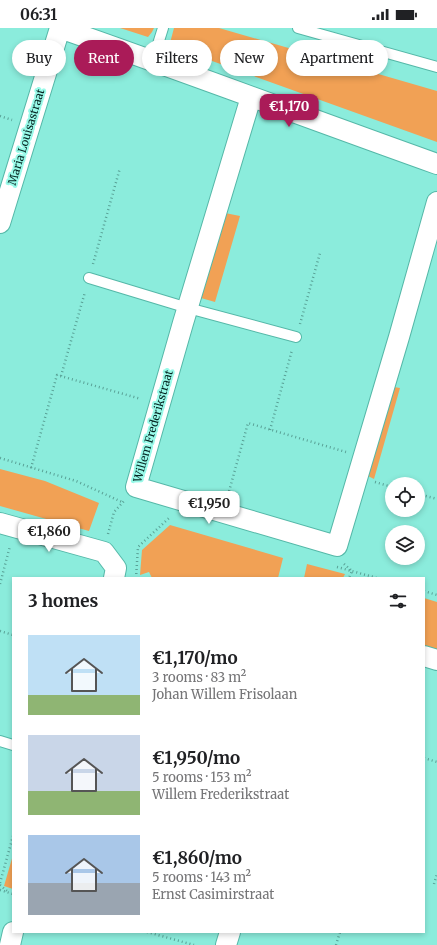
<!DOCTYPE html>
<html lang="en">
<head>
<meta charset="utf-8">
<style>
	body { margin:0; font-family:Merriweather,serif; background:#f2f2f2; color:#202124; height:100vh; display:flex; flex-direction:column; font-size:15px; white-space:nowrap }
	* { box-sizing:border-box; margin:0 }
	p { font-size:13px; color:#757577 }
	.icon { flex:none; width:22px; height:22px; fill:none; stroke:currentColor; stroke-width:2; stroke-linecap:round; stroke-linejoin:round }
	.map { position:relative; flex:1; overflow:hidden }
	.details { position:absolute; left:12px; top:549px; width:413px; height:356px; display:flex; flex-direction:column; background:#fff; border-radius:0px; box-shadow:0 2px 6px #0003 }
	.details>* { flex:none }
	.banner { position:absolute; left:12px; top:12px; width:413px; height:36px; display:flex; gap:8px }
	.controls { position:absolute; left:385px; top:449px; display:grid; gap:8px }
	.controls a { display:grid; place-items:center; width:40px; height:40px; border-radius:50%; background:#fff; box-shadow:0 2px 6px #0003; font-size:20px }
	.price { position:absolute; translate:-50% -34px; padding:0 9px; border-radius:8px; background:#fff; color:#222; font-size:13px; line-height:26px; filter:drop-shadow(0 1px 2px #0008) }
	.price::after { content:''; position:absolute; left:50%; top:24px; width:12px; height:9px; margin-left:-6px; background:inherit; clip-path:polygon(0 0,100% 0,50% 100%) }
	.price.selected { background:#aa1b58; color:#fff }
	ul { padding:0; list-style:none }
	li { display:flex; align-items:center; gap:12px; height:100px; padding:0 16px }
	li span { display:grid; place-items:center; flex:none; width:112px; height:80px; border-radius:0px; color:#555 }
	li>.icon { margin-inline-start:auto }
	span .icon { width:48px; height:48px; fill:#fffc; stroke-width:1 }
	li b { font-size:17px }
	h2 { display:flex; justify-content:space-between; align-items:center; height:48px; padding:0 16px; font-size:17px }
	.chip { padding:0 14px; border-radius:18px; background:#fff; box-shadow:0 2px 6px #0003; font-size:14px; line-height:36px }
	.chip.selected { background:#aa1b58; color:#fff }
	.status { display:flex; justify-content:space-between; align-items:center; height:28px; padding:0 20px; background:#fff; direction:ltr }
	.status svg { height:11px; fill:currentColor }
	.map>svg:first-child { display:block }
	.green { fill:#f1a155 }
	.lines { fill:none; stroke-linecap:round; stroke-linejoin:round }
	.lane-casing { stroke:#55b8a8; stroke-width:12 }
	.street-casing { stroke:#55b8a8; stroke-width:22 }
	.path { stroke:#59a196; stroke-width:2.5; stroke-dasharray:1 3; stroke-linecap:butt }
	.lane { stroke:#fff; stroke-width:10 }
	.street { stroke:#fff; stroke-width:20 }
	.labels { text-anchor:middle; stroke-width:4; stroke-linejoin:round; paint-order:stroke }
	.street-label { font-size:11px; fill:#052521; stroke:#99fae9 }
</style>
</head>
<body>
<div class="status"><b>06:31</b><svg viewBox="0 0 49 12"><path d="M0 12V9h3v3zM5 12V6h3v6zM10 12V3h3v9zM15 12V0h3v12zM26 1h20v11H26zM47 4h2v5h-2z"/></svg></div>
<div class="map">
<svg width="437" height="917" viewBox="0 0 437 917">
	<rect width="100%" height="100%" fill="#8becdc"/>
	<path class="green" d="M120,0H154L152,4L148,9Z
		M174,0H219L437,63V114L173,19L170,15Z
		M225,185L240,188L215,274L201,270Z
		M394,359L400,360L374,451L368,448Z
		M0,441L45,453L99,475L89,503L0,478Z
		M170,497L283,530L278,550H152L149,544L140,547L142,522Z
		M307,536L345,546L343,550H304Z
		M424,570L437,574V623L424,620Z
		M13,827V861L4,858Z"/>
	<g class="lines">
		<g class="lane-casing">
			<path id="lane" d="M298,0L437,39
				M153,32L163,0
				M89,250L188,280L296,309
				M0,713L13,717"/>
		</g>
		<g class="street-casing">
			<path id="street" d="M60,0C186,44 311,91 437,136
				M251,69L183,295L136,459L337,518L399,309L437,174
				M0,195L60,0
				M0,495L104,524L116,540L114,550
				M424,628L437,632
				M10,917L13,904
				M226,917L230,904"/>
		</g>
		<path class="path" d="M0,88L12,92
			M93,236L120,140
			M300,296L320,225
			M61,348L85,264
			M270,402L292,322
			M0,430L76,453L122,474
			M31,440L57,347L141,371
			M375,454L392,459
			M418,466L437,471
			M228,467L248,395L346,424
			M108,506L114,484L124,473
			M344,536L352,543L349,550
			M337,539L377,550
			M136,550L138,519L169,490
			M0,556L10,518
			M424,563L437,567
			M0,603L13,607
			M424,730L437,734
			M0,855L13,808
			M434,856L437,846
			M0,857L7,863
			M0,862L13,866
			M147,904L194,917
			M336,917L340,904"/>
		<use href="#lane" class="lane"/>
		<use href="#street" class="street"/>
	</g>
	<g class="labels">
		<g class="street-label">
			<text transform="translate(26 109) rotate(-73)" y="4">Maria Louisastraat</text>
			<text transform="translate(153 398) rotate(-74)" y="4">Willem Frederikstraat</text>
		</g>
	</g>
</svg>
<div class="controls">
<a><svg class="icon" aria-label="locate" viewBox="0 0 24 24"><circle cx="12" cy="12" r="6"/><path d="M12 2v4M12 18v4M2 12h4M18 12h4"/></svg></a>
<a><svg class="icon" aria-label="layers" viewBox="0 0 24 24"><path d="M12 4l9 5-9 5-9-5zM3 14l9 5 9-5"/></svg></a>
</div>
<b class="price selected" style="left:289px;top:100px">€1,170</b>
<b class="price" style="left:209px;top:497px">€1,950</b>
<b class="price" style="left:49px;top:525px">€1,860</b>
<div class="banner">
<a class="chip">Buy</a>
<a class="chip selected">Rent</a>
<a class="chip">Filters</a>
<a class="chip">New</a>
<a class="chip">Apartment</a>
</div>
<section class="details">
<h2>3 homes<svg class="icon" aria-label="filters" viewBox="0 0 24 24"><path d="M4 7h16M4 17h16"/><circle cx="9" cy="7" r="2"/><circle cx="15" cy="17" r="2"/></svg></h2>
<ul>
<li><span style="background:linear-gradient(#bfe0f5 75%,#8fb573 0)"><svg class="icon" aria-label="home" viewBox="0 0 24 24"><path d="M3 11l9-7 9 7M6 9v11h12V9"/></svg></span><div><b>€1,170/mo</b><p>3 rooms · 83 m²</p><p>Johan Willem Frisolaan</p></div></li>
<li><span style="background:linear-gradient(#c9d6e8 70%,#8fb573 0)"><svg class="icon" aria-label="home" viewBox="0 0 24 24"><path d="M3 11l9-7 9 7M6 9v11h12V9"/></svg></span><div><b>€1,950/mo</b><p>5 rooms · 153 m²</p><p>Willem Frederikstraat</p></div></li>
<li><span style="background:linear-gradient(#a9c7e8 60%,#9aa5b1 0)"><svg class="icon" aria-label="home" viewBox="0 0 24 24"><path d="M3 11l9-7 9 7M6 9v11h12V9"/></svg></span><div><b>€1,860/mo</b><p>5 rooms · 143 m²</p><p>Ernst Casimirstraat</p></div></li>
</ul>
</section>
</div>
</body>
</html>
